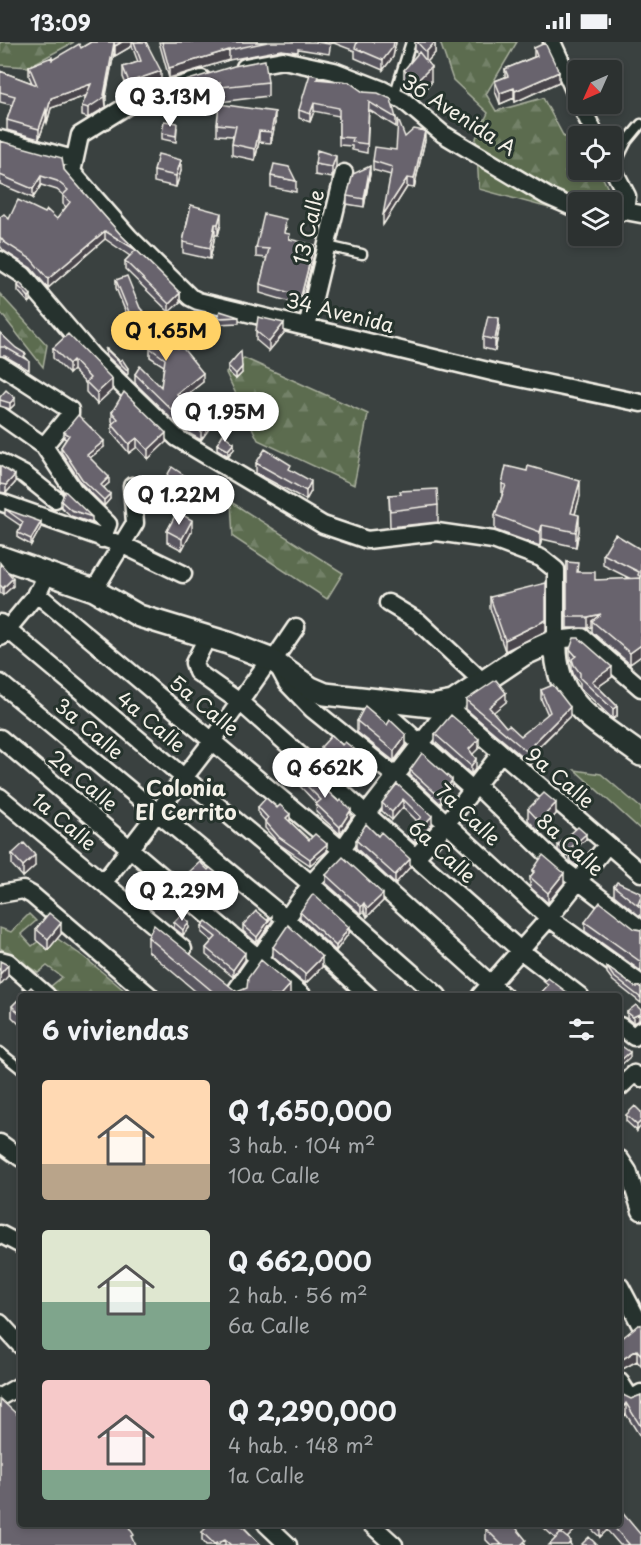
<!DOCTYPE html>
<html lang="es">
<head>
<meta charset="utf-8">
<style>
	body { margin:0; font-family:"Playpen Sans",sans-serif; background:#383d3c; color:#f1f3f6; height:100vh; display:flex; flex-direction:column; font-size:22px; white-space:nowrap }
	* { box-sizing:border-box; margin:0 }
	p { font-size:20px; color:#a6a9ab }
	.icon { flex:none; width:33px; height:33px; fill:none; stroke:currentColor; stroke-width:2; stroke-linecap:round; stroke-linejoin:round }
	.map { position:relative; flex:1; overflow:hidden }
	.sheet { position:absolute; left:18px; top:951px; width:604px; height:534px; display:flex; flex-direction:column; background:#2c3130; border-radius:6px; box-shadow:0 3px 9px #0003,0 0 0 2px #484c4c }
	.sheet>* { flex:none }
	.needle { width:39px; rotate:225deg }
	.tools { position:absolute; left:568px; top:18px; display:grid; gap:12px }
	.tools a { display:grid; place-items:center; width:54px; height:54px; border-radius:6px; background:#2c3130; box-shadow:0 3px 9px #0003,0 0 0 2px #484c4c; font-size:30px }
	.price { position:absolute; translate:-50% -51px; padding:0 14px; border-radius:21px; background:#fff; color:#222; font-size:20px; line-height:39px; filter:drop-shadow(0 2px 3px #0008) }
	.price::after { content:''; position:absolute; left:50%; top:36px; width:18px; height:14px; margin-left:-9px; background:inherit; clip-path:polygon(0 0,100% 0,50% 100%) }
	.price.on { background:#ffd166; color:#111 }
	ul { padding:0; list-style:none }
	li { display:flex; align-items:center; gap:18px; height:150px; padding:0 24px }
	li span { display:grid; place-items:center; flex:none; width:168px; height:120px; border-radius:6px; color:#555 }
	li>.icon { margin-inline-start:auto }
	span .icon { width:72px; height:72px; fill:#fffc; stroke-width:1 }
	li b { font-size:26px }
	h2 { display:flex; justify-content:space-between; align-items:center; height:72px; padding:0 24px; font-size:26px }
	.status { display:flex; justify-content:space-between; align-items:center; height:42px; padding:0 30px; background:#2c3130; direction:ltr }
	.status svg { height:16px; fill:currentColor }
	.map>svg:first-child { display:block }
	.forest { fill:url(#forest-firs); stroke:#a8ae9c; stroke-width:1.5 }
	.lines { fill:none; stroke-linecap:round; stroke-linejoin:round }
	.service-casing { stroke:#f4f1e8; stroke-width:13 }
	.minor-casing { stroke:#f4f1e8; stroke-width:21 }
	.tertiary-casing { stroke:#f4f1e8; stroke-width:26 }
	.service { stroke:#26332d; stroke-width:8 }
	.minor { stroke:#26332d; stroke-width:16 }
	.tertiary { stroke:#26332d; stroke-width:21 }
	.wall { fill:#59555e; stroke:#f4f1e8; stroke-width:1.5 }
	.shaded-wall { fill:#49454c; stroke:#f4f1e8; stroke-width:1.5 }
	.building { fill:#68636d; stroke:#f4f1e8; stroke-width:1.5 }
	.labels { text-anchor:middle; stroke-width:6; stroke-linejoin:round; paint-order:stroke }
	.street-label { font-size:20px; fill:#f4f1e8; stroke:#26332d }
	.neighbourhood-label { font-size:21px; font-weight:bold; fill:#f4f1e8; stroke:#26332d }
</style>
</head>
<body>
<div class="status"><b>13:09</b><svg viewBox="0 0 49 12"><path d="M0 12V9h3v3zM5 12V6h3v6zM10 12V3h3v9zM15 12V0h3v12zM26 1h20v11H26zM47 4h2v5h-2z"/></svg></div>
<div class="map">
<svg width="641" height="1503" viewBox="0 0 641 1503">
	<defs>
		<pattern id="forest-firs" width="22" height="20" patternUnits="userSpaceOnUse" patternTransform="scale(1.5)"><rect width="22" height="20" fill="#5b6c4f"/><path d="M5 1l3.5 6h-7zM16 11l3.5 6h-7z" fill="#738168"/></pattern>
	</defs>
	<rect width="100%" height="100%" fill="#3a4140"/>
	<filter id="ink" filterUnits="userSpaceOnUse"><feTurbulence type="fractalNoise" baseFrequency=".0167" numOctaves="2"/><feDisplacementMap in="SourceGraphic" scale="12" xChannelSelector="R" yChannelSelector="G"/><feConvolveMatrix kernelMatrix="1 2 1 2 8 2 1 2 1" color-interpolation-filters="sRGB"/></filter>
	<g filter="url(#ink)">
		<path class="forest" d="M0,0H74L28,25L0,23Z
			M440,0H517L486,52L496,69L543,56L564,95L582,90L584,94H579V128H599L612,155V160H579V174L479,147L476,96L488,71L453,38Z
			M0,252L47,303L43,325L0,270Z
			M244,316L368,372L354,443L258,398L226,331Z
			M231,460L343,531L327,557L233,495Z
			M575,728L601,732L641,766V788Z
			M29,872L36,879L21,892L32,904L49,891L84,915L131,954H63L50,945L62,935L47,924L38,931L0,906V886L11,890Z"/>
		<g class="lines">
			<g class="service-casing">
				<path id="service" d="M394,54L411,0
					M613,127L627,99L641,82
					M327,204L362,212
					M0,1010L21,1027"/>
			</g>
			<g class="minor-casing">
				<path id="minor" d="M552,0L579,59
					M245,25L283,18L334,29L383,48L404,59L443,92L547,154L579,168
					M202,37L138,57L80,93L72,130L129,195L190,255L198,259L496,331L641,361
					M580,62L596,94
					M0,97L73,117
					M612,125L627,154L625,169
					M612,173L625,169L641,172
					M0,218L23,233L92,314L177,396L323,483L367,498L437,490L493,498L541,516L556,528V598L582,595L641,646
					M307,285L344,131
					M0,323L70,368V372L44,404
					M0,373L44,404L74,449L108,482L102,497
					M0,420L25,433L55,457
					M0,460L123,503L183,532
					M94,548L135,481L132,444
					M36,551L342,808L504,954
					M388,561L418,579L482,639
					M0,581L311,842L438,954
					M1,595L39,549L47,532
					M207,596L194,621L197,630L241,661L520,908L580,954
					M273,619L296,585
					M279,626L287,641L312,667L395,734L549,876L641,942
					M0,641L286,877L369,954
					M369,656L473,748
					M454,670L641,831
					M0,696L303,954
					M476,743L564,828L641,887
					M0,755L183,907
					M416,815L447,781L500,712
					M104,840L213,698L270,617
					M0,852L23,848L32,853L150,954
					M0,918L8,920L47,954
					M235,950L311,842L342,808L367,771L453,660
					M480,954L549,876L607,803
					M620,984L634,995L641,988
					M620,1045L634,1032L641,1036
					M0,1101L21,1116
					M620,1117L628,1129L641,1169
					M0,1192L21,1203
					M620,1244L641,1284
					M0,1281L21,1304
					M620,1340L631,1357L641,1351
					M0,1355L21,1343
					M266,1482L288,1503
					M371,1482L394,1503"/>
			</g>
			<g class="tertiary-casing">
				<path id="tertiary" d="M0,515L94,548L139,574L228,601L270,617L311,646L325,652L431,664L453,660L523,613L556,598C553,662 596,679 641,713"/>
			</g>
			<use href="#service" class="service"/>
			<use href="#minor" class="minor"/>
			<use href="#tertiary" class="tertiary"/>
		</g>
		<path class="wall" d="M91,0H146L161,39L129,50L123,35V25L138,20L132,4L115,14L114,11L106,54V65L88,76L82,74V64L86,54L51,66L47,81L46,77L39,97L7,88V78L12,63L0,60V29L32,41L29,34V24L52,18L81,6Z
			M159,0H331L329,12L298,7V10L281,8L229,18L169,36Z
			M331,0H396L393,15L383,28L355,16V9Z
			M415,0H435V11L427,20L431,41L416,56L404,44V28L418,12L415,9Z
			M534,6L559,40L515,60L514,56L500,62L495,49V39L505,35V27L534,15Z
			M318,37L349,40L396,76V85L369,68L367,111L352,108V104L339,103V74L314,69L310,80L299,76V68Z
			M182,40H268V54L220,60V55L184,61L182,54Z
			M275,81L271,101L259,100L255,118L232,113V102L233,94L217,93V82Z
			M177,86L176,100L162,97V91Z
			M405,95L425,98L414,146L407,145L383,183L391,133L373,128V119L396,108Z
			M0,99L64,128L121,193L180,251V260L169,270L125,227V219L130,214L105,197L48,246L31,226L4,209L0,204V175L9,177H57L66,165L63,162V153L57,148L41,143L33,156L0,142Z
			M315,122L336,125L332,136L315,133Z
			M154,129H181L176,145L154,140Z
			M370,132L364,165L347,162V154Z
			M271,134L296,139V150L271,145Z
			M191,163L221,182L218,193H215L210,217L183,211V200Z
			M286,186L285,191L290,197L314,212L301,263L260,251V242L267,216L256,215V206Z
			M116,238L203,340L179,359V364L192,376L211,384L201,398L183,388L135,341V332L161,345L164,324L150,315V306L151,302L136,286L133,288L116,246Z
			M20,241L31,259L29,261L18,249V244Z
			M239,275V281L217,282V276Z
			M499,287L495,309L483,306V295Z
			M256,289L284,291L269,309L256,298Z
			M0,291L29,319V328L5,314H0Z
			M53,306L112,337V348L97,362L86,350V342L73,328L69,332L53,316Z
			M106,307L128,326V332L127,333L106,313Z
			M228,324L242,331L236,337L228,330Z
			M0,355L15,362L10,367L0,364Z
			M112,370L166,400L148,417L137,405L129,411L112,391V382L113,381L112,379Z
			M64,390L104,405L90,416L109,441L104,445L110,457L104,464L82,442L61,410V405L66,397L64,396Z
			M217,402L234,407L228,414L217,407Z
			M256,421L311,449L306,458L256,431Z
			M0,424L15,441L6,451L0,450Z
			M502,442L580,454L575,472L579,488L576,505L542,497L540,504L495,488V473L502,454Z
			M157,451H194L180,472L192,489L182,508L167,500V489L176,473L157,462Z
			M389,453L438,463V480L390,485Z
			M61,459L92,475V481L71,474L61,465Z
			M5,467L41,485L31,503L18,496V491L21,484L5,473Z
			M641,506V614L630,622L592,590V585L588,586H567V520L578,530L595,538L631,537L603,523V512L640,507Z
			M0,521L13,544L3,553L0,551Z
			M490,555L546,589L505,609L490,566Z
			M570,607L612,635L598,645L617,664V674L613,677L580,646V641L574,634L572,628V620L570,617Z
			M541,648L570,674L538,706V715L531,722L466,667V658L506,660L493,670L506,685L521,694L548,673L541,657Z
			M357,679L387,683L406,703L394,719L357,690Z
			M435,692L479,706L472,712L476,726L471,732L435,700Z
			M342,703L367,725L358,735L348,727L340,735L321,713V705Z
			M410,728L452,743L441,762L410,733Z
			M294,731L351,776L340,792L316,770L317,762L294,738Z
			M397,742L432,782L415,801L408,795V787L417,779L403,765L392,778L382,769V761Z
			M258,765L290,778L289,779L309,798L327,809L310,823L279,802L265,786V779L258,771Z
			M528,767L556,772L539,790L528,778Z
			M378,794L410,825L395,842L356,806V798Z
			M586,797L566,815L558,808V803Z
			M12,812L35,824L23,835L12,823Z
			M570,814L580,820L577,824L570,819Z
			M533,828L564,841L548,861L530,845V835L533,832Z
			M187,832L221,844L208,859L187,841Z
			M326,833L383,859L367,875L364,869L361,872L326,841Z
			M614,844L641,851V875L614,853Z
			M300,870L349,891L336,909L300,876Z
			M267,878L272,879L257,901L243,889V883Z
			M174,880L189,886L183,893L174,886Z
			M585,880L641,888V929L585,889Z
			M202,884L245,918L233,935L206,913V906L212,899L202,891Z
			M36,887L61,892L48,908L36,898Z
			M148,895L237,950L290,954H201L148,909Z
			M273,905L322,925L305,942L273,915Z
			M607,925L635,945H641V961L613,939L607,931Z
			M21,955V984L12,975V964Z
			M641,968V978H639L633,981L627,976V970Z
			M641,1070L637,1089L626,1079V1073Z
			M641,1283V1324L637,1319L621,1328L620,1325V1298Z
			M641,1353V1396L626,1372L620,1379V1355L631,1357Z
			M241,1482L261,1503H206L202,1498V1490Z
			M491,1482H516L515,1484L526,1503H491L486,1498V1487Z
			M544,1482H581L567,1496L571,1503L556,1497L544,1486Z
			M586,1482H620L641,1503H620L607,1488L600,1495Z"/>
		<path class="shaded-wall" d="M122,0H132V4L115,14V4Z
			M394,0H396L393,15L383,28V18Z
			M435,0V11L426,21V10Z
			M114,1V11L105,55L106,65L88,76V66L104,53Z
			M229,8V18L169,36V26Z
			M431,25V41L416,56V40Z
			M161,29V39L129,50V40Z
			M559,30V40L515,60V49Z
			M91,42V52L51,66L47,81V71L51,56Z
			M514,46V56L500,62V51Z
			M314,61V69L310,80V72Z
			M46,67V77L39,97V87Z
			M275,70V81L271,101V90Z
			M259,89V100L255,118V107Z
			M425,89V98L414,146V137Z
			M336,114V125L332,136V125Z
			M181,118V129L176,145V134Z
			M370,124V132L364,165V157Z
			M41,134V143L33,156V147Z
			M407,136V145L383,183V173Z
			M221,171V182L218,193V182Z
			M215,182V193L210,217V206Z
			M105,189V197L48,246V237Z
			M314,203V212L301,263V254Z
			M180,251V260L169,270V262Z
			M31,253V259L29,261V255Z
			M499,276V287L495,309V298Z
			M136,278V286L133,288V280Z
			M284,281V291L269,309V300Z
			M73,318V328L69,332V322Z
			M242,325V331L236,337V332Z
			M203,331V340L179,359V364L174,359L177,352Z
			M112,337V348L97,362V351Z
			M15,356V362L10,367V361Z
			M211,375V384L201,398V390Z
			M166,391V400L148,417V408Z
			M137,396V405L129,411V402Z
			M104,399V405L87,418V413Z
			M234,401V407L228,414V408Z
			M15,433V441L6,451V443Z
			M109,435V441L101,448V443Z
			M311,439V449L306,458V449Z
			M580,439V454L571,486V471Z
			M194,440V451L179,474V463Z
			M110,452V457L104,464V458Z
			M579,473V488L576,505V490Z
			M192,478V489L182,508V497Z
			M41,480V485L31,503V497Z
			M542,483V497L540,504V490Z
			M13,536V544L3,553V546Z
			M601,572L592,579V585L588,586V575Z
			M546,578V589L505,609V598Z
			M641,603V614L630,622V611Z
			M612,625V635L593,648L592,639Z
			M506,651V660L489,674V665Z
			M617,664V674L613,677V667Z
			M570,665V674L533,710V702Z
			M406,693V703L394,719V709Z
			M479,697V706L469,716V707Z
			M538,706V715L531,722V713Z
			M367,717V725L358,735V728Z
			M476,717V726L471,732V724Z
			M348,719V727L340,735V727Z
			M452,738V743L441,762V756Z
			M403,757V765L392,778V770Z
			M556,761V772L539,790V779Z
			M351,768V776L340,792V785Z
			M290,772V778L286,782V776Z
			M432,774V782L415,801V793Z
			M586,792V797L566,815V810Z
			M327,802V809L310,823V817Z
			M35,813V824L23,835V824Z
			M580,814V820L577,824V819Z
			M410,817V825L395,842V833Z
			M564,831V841L548,861V851Z
			M221,835V844L208,859V850Z
			M383,852V859L367,875V867Z
			M364,861V869L361,872V865Z
			M272,874V879L257,901V895Z
			M61,881V892L48,908V897Z
			M189,881V886L183,893V888Z
			M349,885V891L336,909V904Z
			M245,911V918L233,935V928Z
			M322,915V925L305,942V932Z
			M8,923V934L0,943V932Z
			M290,943V954H280Z
			M639,972V978L633,981V975Z
			M630,1010V1015L620,1024V1019Z
			M641,1079V1084L637,1089V1083Z
			M637,1308V1319L621,1328V1318Z
			M626,1361V1372L620,1379V1369Z
			M571,1482H581L561,1502V1492Z
			M602,1482H607V1488L600,1495V1484Z
			M225,1498V1503H214V1502Z"/>
		<path class="building" d="M91,0H122L115,4L114,1L104,53L106,54L88,66L82,64L91,42L51,56L47,71L46,67L39,87L7,78L15,54L0,50V29L37,43L29,24L52,15V18L79,2L81,6Z
			M134,0H146L161,29L129,40L123,25L141,19Z
			M162,0H268L229,8L169,26Z
			M315,0H329V2Z
			M357,0H394L393,5L383,18L355,6Z
			M417,0H435L426,10Z
			M545,1L559,30L515,49L514,46L500,51L495,39L508,34L505,27L537,14L534,6Z
			M419,10L431,25L416,40L404,28Z
			M265,18L268,40L220,45V41L184,47L182,40L234,24Z
			M310,32L318,34L317,37L349,40L363,50L378,51L391,57L396,76L369,60L367,102L352,100L353,96L339,95V66L314,61L310,72L299,68Z
			M219,62L275,70L271,90L259,89L255,107L232,102L236,84L217,82Z
			M398,77L405,95L414,87L425,89L414,137L407,136L383,173L392,125L373,119L375,105L396,108Z
			M164,79L177,81L176,94L162,91Z
			M0,99L62,116L64,128L121,193L180,251L169,262L125,219L136,208L105,189L48,237L31,217L4,200L0,195V175L4,172L9,177L18,158L45,171L47,168L57,177L70,160L63,153L68,148L57,139L41,134L33,147L0,133Z
			M317,108L336,114L332,125L315,122Z
			M158,112L181,118L176,134L154,129Z
			M274,122L289,125L296,139L271,134Z
			M370,124L364,157L347,154L353,132Z
			M191,163L221,171L218,182H215L210,206L183,200Z
			M264,172L286,177L284,191L290,192L289,197L314,203L301,254L260,242L269,207L256,206Z
			M127,234L140,266L178,306L181,304L203,331L177,352L179,355L174,359L192,376L200,368L211,375L201,390L183,379L135,332L140,324L161,345L165,317L150,306L154,296L136,278L133,280L116,238Z
			M20,241L31,253L29,255L18,244Z
			M220,269L239,275L217,276Z
			M488,274L499,276L495,298L483,295Z
			M258,275L284,281L269,300L256,289Z
			M0,291L16,306L26,312L24,314L29,319L5,305H0Z
			M68,292L112,337L97,351L86,340L90,336L73,318L69,322L53,306Z
			M106,307H107L119,319L122,317L128,326L127,328Z
			M241,309L242,325L236,332L228,324Z
			M6,348L15,356L10,361L0,358V355Z
			M124,350L166,391L148,408L137,396L129,402L112,382L118,377L112,370Z
			M78,373L104,399L87,413L109,435L101,443L110,452L104,458L82,437L61,405L69,393L64,390Z
			M223,392L234,401L228,408L217,402Z
			M265,407L291,423L289,427L311,439L306,449L256,421Z
			M0,424L15,433L6,443L0,442Z
			M506,424L527,429L528,424L580,439L571,471L579,473L576,490L542,483L540,490L495,473L506,443L502,442Z
			M172,425L194,440L179,463L157,451Z
			M437,447L438,463L390,469L389,453L401,452L400,449Z
			M65,449L92,475L71,468L61,459Z
			M5,467L41,480L31,497L18,491L23,480Z
			M177,470L192,478L182,497L167,489Z
			M615,492L640,507L641,506V535L638,533L639,530L603,512Z
			M567,520L578,521L577,530H595V538L641,536V603L630,611L592,579L601,572L588,575H567Z
			M0,521L13,536L3,546L0,543Z
			M546,541V578L505,598L490,555Z
			M574,596H579L612,625L592,639L617,664L613,667L580,636V631L574,623L572,617L576,614L570,607Z
			M496,638L506,651L489,665L506,685L509,683L521,694L550,670L541,648L553,643L570,665L533,702L538,706L531,713L466,658Z
			M365,664L387,683L390,678L406,693L394,709L357,679Z
			M451,673L479,697L469,707L476,717L471,724L435,692Z
			M332,693L342,703L345,700L367,717L358,728L348,719L340,727L321,705Z
			M422,711L452,738L441,756L410,728Z
			M300,724L339,760L341,758L351,768L340,785L316,762L321,758L294,731Z
			M397,742L432,774L415,793L408,787L421,775L403,757L392,770L382,761Z
			M544,751L556,761L539,779L528,767Z
			M266,756L277,766L280,763L290,772L286,776L309,798L315,792L327,802L310,817L279,795L265,779L268,776L258,765Z
			M366,782L378,794L381,790L410,817L395,833L356,798Z
			M578,785L586,792L566,810L558,803Z
			M24,801L35,813L23,824L12,812Z
			M575,809L580,814L577,819L570,814Z
			M543,813L564,831L548,851L530,835L535,829L533,828Z
			M343,815L383,852L367,867L364,861L361,865L326,833Z
			M200,820L208,828L210,826L221,835L208,850L187,832Z
			M617,840L641,851V855L638,862L641,863V866L614,844Z
			M313,852L349,885L336,904L300,870Z
			M600,860L635,887L641,888V920L585,880Z
			M256,869L267,878L272,874L257,895L243,883Z
			M49,871L61,881L48,897L36,887Z
			M182,872L189,881L183,888L174,880Z
			M206,879L245,911L233,928L206,906L216,895L202,884Z
			M154,883L237,950L247,946L248,936L261,918L290,943L280,954H218L148,895Z
			M288,883L322,915L305,932L273,905Z
			M0,919L8,923L0,932Z
			M607,925L635,945H641V956L613,934Z
			M548,936L572,954H538L548,943L544,940Z
			M31,945L40,954H22Z
			M21,955V973L12,964Z
			M636,963L641,968V973L639,972L633,975L627,970Z
			M620,1003L630,1010L620,1019Z
			M635,1064L641,1070V1079L637,1083L626,1073Z
			M638,1283H641V1313L637,1308L621,1318L620,1315V1298Z
			M623,1353L631,1357L641,1353V1385L626,1361L620,1369V1355Z
			M0,1357L21,1376V1482H127L134,1493L131,1494L135,1503H0Z
			M620,1468L641,1493V1503H627L629,1502L611,1482H620Z
			M210,1482H240L261,1503H231L225,1498L214,1502L202,1490Z
			M491,1482H513L526,1498L521,1503H500L501,1502L486,1487Z
			M551,1482H571L561,1492Z
			M561,1491L571,1499L568,1503H549Z
			M589,1495L597,1503H581Z"/>
	</g>
	<g class="labels">
		<g class="street-label">
			<text transform="translate(459 73) rotate(33)" y="7">36 Avenida A</text>
			<text transform="translate(309 185) rotate(-77)" y="7">13 Calle</text>
			<text transform="translate(340 271) rotate(14)" y="7">34 Avenida</text>
			<text transform="translate(204 664) rotate(39)" y="7">5a Calle</text>
			<text transform="translate(151 680) rotate(40)" y="7">4a Calle</text>
			<text transform="translate(89 687) rotate(40)" y="7">3a Calle</text>
			<text transform="translate(560 736) rotate(40)" y="7">9a Calle</text>
			<text transform="translate(83 739) rotate(40)" y="7">2a Calle</text>
			<text transform="translate(468 773) rotate(43)" y="7">7a Calle</text>
			<text transform="translate(64 780) rotate(40)" y="7">1a Calle</text>
			<text transform="translate(570 803) rotate(42)" y="7">8a Calle</text>
			<text transform="translate(442 810) rotate(42)" y="7">6a Calle</text>
		</g>
		<g class="neighbourhood-label">
			<text x="186" y="754">Colonia<tspan x="186" dy="24">El Cerrito</tspan></text>
		</g>
	</g>
</svg>
<div class="tools">
<a><svg class="needle" viewBox="-14 -14 28 28"><path d="M0-13l5 13h-10z" fill="#e53935"/><path d="M0 13l5-13h-10z" fill="#a6a9ab"/></svg></a>
<a><svg class="icon" aria-label="locate" viewBox="0 0 24 24"><circle cx="12" cy="12" r="6"/><path d="M12 2v4M12 18v4M2 12h4M18 12h4"/></svg></a>
<a><svg class="icon" aria-label="layers" viewBox="0 0 24 24"><path d="M12 4l9 5-9 5-9-5zM3 14l9 5 9-5"/></svg></a>
</div>
<b class="price" style="left:170px;top:86px">Q 3.13M</b>
<b class="price on" style="left:166px;top:320px">Q 1.65M</b>
<b class="price" style="left:225px;top:401px">Q 1.95M</b>
<b class="price" style="left:179px;top:484px">Q 1.22M</b>
<b class="price" style="left:325px;top:757px">Q 662K</b>
<b class="price" style="left:182px;top:880px">Q 2.29M</b>
<section class="sheet">
<h2>6 viviendas<svg class="icon" aria-label="filters" viewBox="0 0 24 24"><path d="M4 7h16M4 17h16"/><circle cx="9" cy="7" r="2"/><circle cx="15" cy="17" r="2"/></svg></h2>
<ul>
<li><span style="background:linear-gradient(#ffd9b3 70%,#b9a48a 0)"><svg class="icon" aria-label="home" viewBox="0 0 24 24"><path d="M3 11l9-7 9 7M6 9v11h12V9"/></svg></span><div><b>Q 1,650,000</b><p>3 hab. · 104 m²</p><p>10a Calle</p></div></li>
<li><span style="background:linear-gradient(#dfe7d0 60%,#7fa58c 0)"><svg class="icon" aria-label="home" viewBox="0 0 24 24"><path d="M3 11l9-7 9 7M6 9v11h12V9"/></svg></span><div><b>Q 662,000</b><p>2 hab. · 56 m²</p><p>6a Calle</p></div></li>
<li><span style="background:linear-gradient(#f6c9c9 75%,#7fa58c 0)"><svg class="icon" aria-label="home" viewBox="0 0 24 24"><path d="M3 11l9-7 9 7M6 9v11h12V9"/></svg></span><div><b>Q 2,290,000</b><p>4 hab. · 148 m²</p><p>1a Calle</p></div></li>
</ul>
</section>
</div>
</body>
</html>
